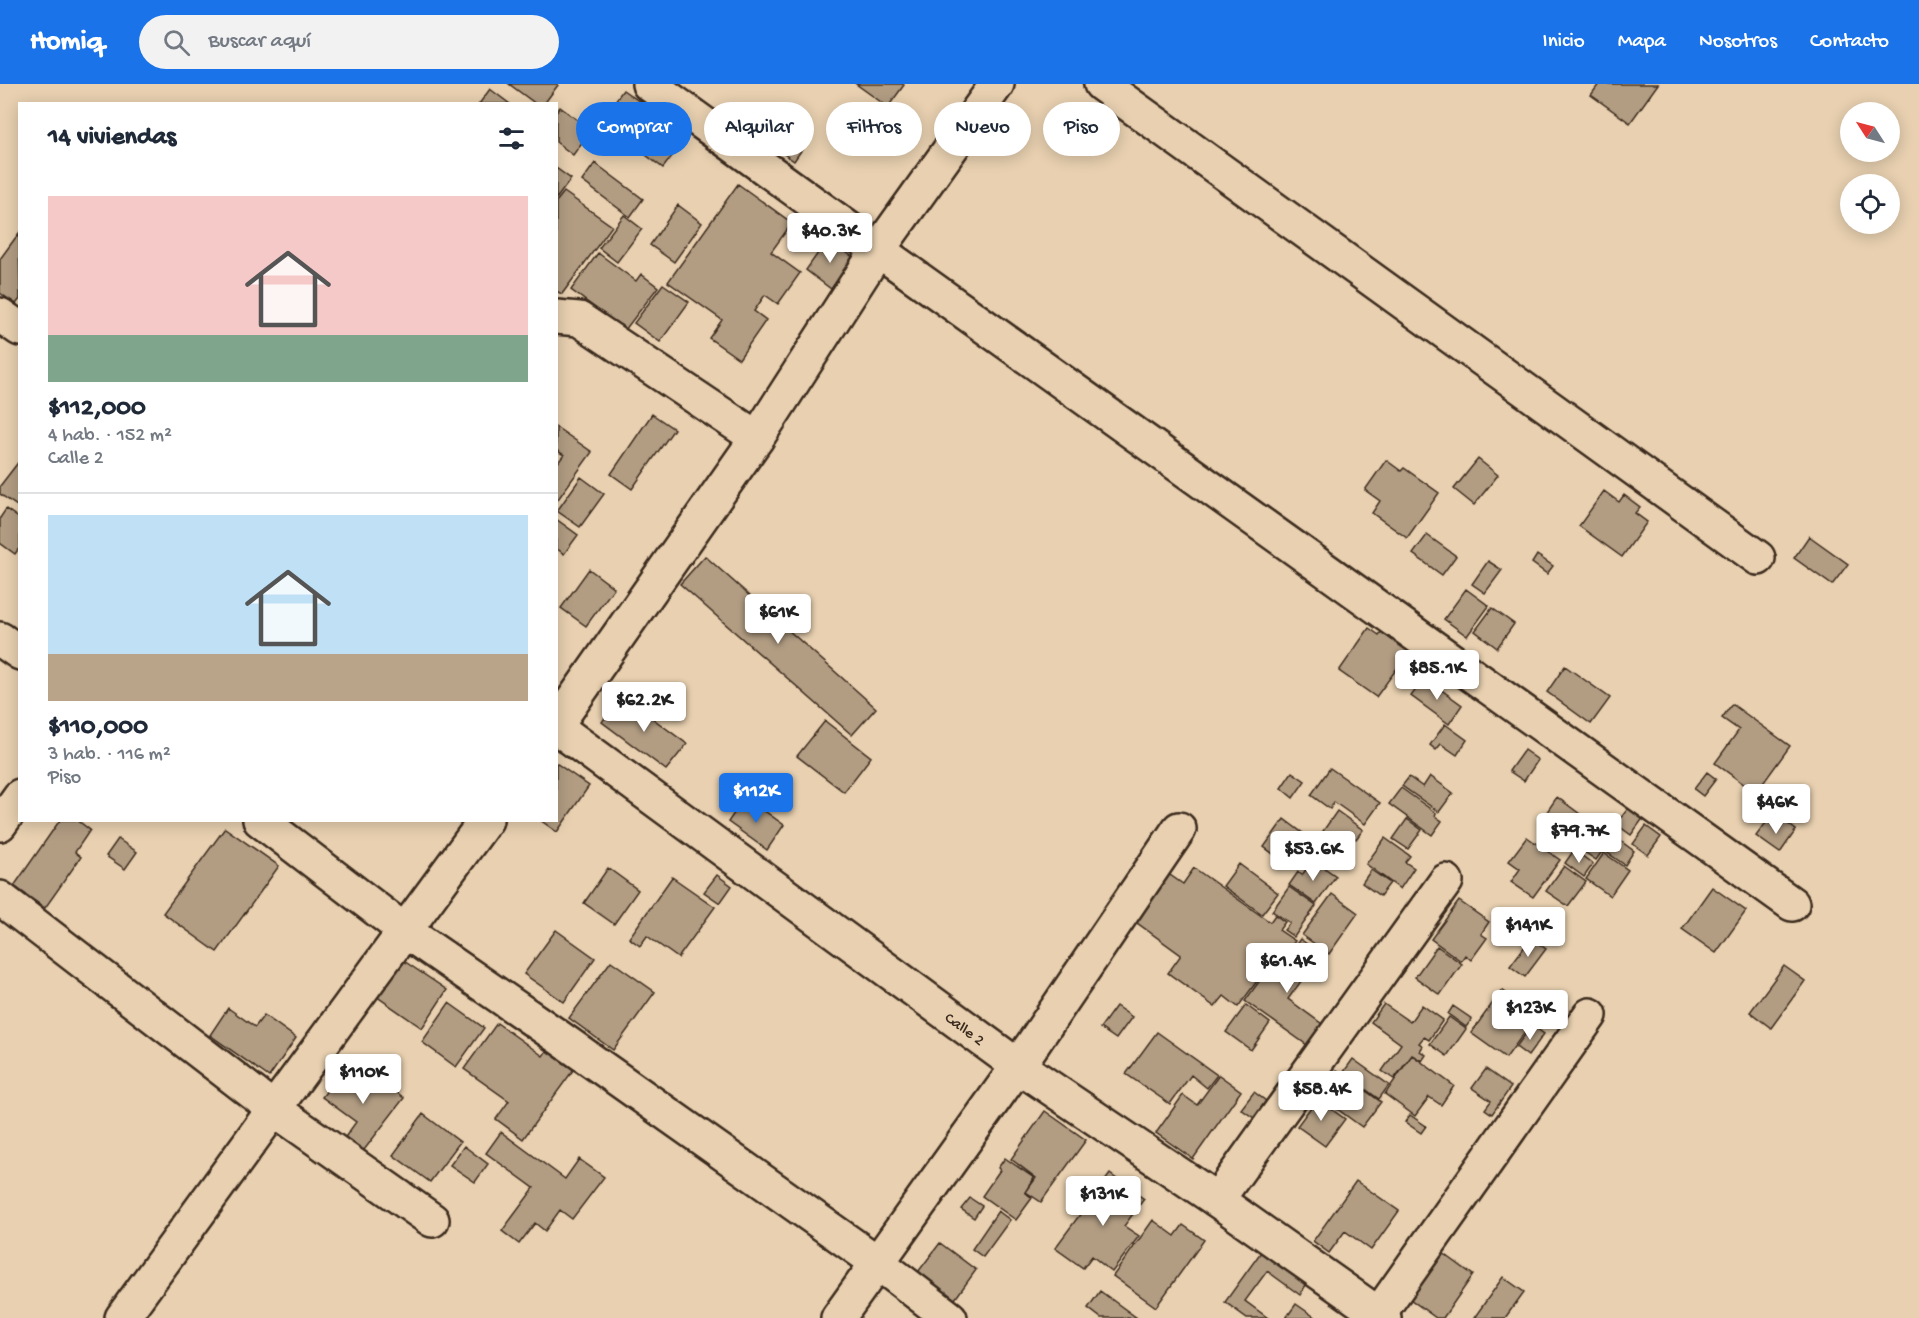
<!DOCTYPE html>
<html lang="es">
<head>
<meta charset="utf-8">
<style>
	body { margin:0; font-family:"Gochi Hand",sans-serif; background:#f2f2f3; color:#1f2937; height:100vh; display:flex; flex-direction:column; font-size:22px; white-space:nowrap }
	* { box-sizing:border-box; margin:0 }
	p { font-size:20px; color:#747a83 }
	.icon { flex:none; width:33px; height:33px; fill:none; stroke:currentColor; stroke-width:2; stroke-linecap:round; stroke-linejoin:round }
	.map { position:relative; flex:1; overflow:hidden }
	.drawer { position:absolute; left:18px; top:18px; width:540px; height:720px; display:flex; flex-direction:column; background:#fff; border-radius:0px; box-shadow:0 3px 15px #0003 }
	.drawer>* { flex:none }
	.guide { position:absolute; left:576px; top:18px; width:570px; height:54px; display:flex; gap:12px }
	.needle { width:39px; rotate:306deg }
	.buttons { position:absolute; left:1840px; top:18px; display:grid; gap:12px }
	.buttons a { display:grid; place-items:center; width:60px; height:60px; border-radius:50%; background:#fff; box-shadow:0 3px 15px #0003; font-size:30px }
	.price { position:absolute; translate:-50% -51px; padding:0 14px; border-radius:6px; background:#fff; color:#222; font-size:20px; line-height:39px; filter:drop-shadow(0 2px 3px #0008) }
	.price::after { content:''; position:absolute; left:50%; top:36px; width:18px; height:14px; margin-left:-9px; background:inherit; clip-path:polygon(0 0,100% 0,50% 100%) }
	.price.on { background:#1a73e8; color:#fff }
	ul { padding:0; list-style:none }
	li { display:grid; align-content:center; gap:12px; height:318px; padding:0 30px }
	li+li { border-top:2px solid #e0e1e3 }
	li span { display:grid; place-items:center; height:186px; border-radius:0px; color:#555 }
	li>.icon { margin-inline-start:auto }
	span .icon { width:108px; height:108px; fill:#fffc; stroke-width:1 }
	li b { font-size:26px }
	h2 { display:flex; justify-content:space-between; align-items:center; height:72px; padding:0 30px; font-size:26px }
	.pill { padding:0 21px; border-radius:27px; background:#fff; box-shadow:0 3px 15px #0003; font-size:21px; line-height:54px }
	.pill.on { background:#1a73e8; color:#fff }
	header { display:flex; align-items:center; gap:36px; box-sizing:border-box; height:84px; padding:0 30px; background:#1a73e8; color:#fff }
	header strong { font-size:28px }
	nav { display:flex; gap:33px; margin-inline-start:auto; font-size:21px }
	.search { width:420px; height:54px; background:#f2f2f3; display:flex; align-items:center; gap:15px; box-sizing:border-box; padding:0 21px; border-radius:33px; color:#747a83; font-size:22px }
	.map>svg:first-child { display:block }
	.building { fill:#b29d83; stroke:#3b2a1e; stroke-width:1.5 }
	.lines { fill:none; stroke-linecap:round; stroke-linejoin:round }
	.minor-casing { stroke:#3b2a1e; stroke-width:38 }
	.minor { stroke:#e8d0b0; stroke-width:33 }
	.labels { text-anchor:middle; stroke-width:4.5; stroke-linejoin:round; paint-order:stroke }
	.street-label { font-size:16px; fill:#3b2a1e; stroke:#e8d0b0 }
</style>
</head>
<body>
<header>
<strong>Homiq</strong>
<div class="search"><svg class="icon" aria-label="search" viewBox="0 0 24 24"><circle cx="10" cy="10" r="6"/><path d="M15 15l6 6"/></svg>Buscar aquí</div>
<nav><a>Inicio</a><a>Mapa</a><a>Nosotros</a><a>Contacto</a></nav>
</header>
<div class="map">
<svg width="1919" height="1234" viewBox="0 0 1919 1234">
	<rect width="100%" height="100%" fill="#e8d0b0"/>
	<filter id="ink" filterUnits="userSpaceOnUse"><feTurbulence type="fractalNoise" baseFrequency=".0167" numOctaves="2"/><feDisplacementMap in="SourceGraphic" scale="12" xChannelSelector="R" yChannelSelector="G"/><feConvolveMatrix kernelMatrix="1 2 1 2 8 2 1 2 1" color-interpolation-filters="sRGB"/></filter>
	<g filter="url(#ink)">
		<path class="building" d="M509,0H557L558,1L544,20H536Z
			M856,0H902L904,1L888,23Z
			M1599,0H1658L1630,39L1591,11Z
			M490,5L510,20H479Z
			M623,6L643,20L619,53L599,39Z
			M560,23L591,46L573,71L556,58V28Z
			M790,36L812,51L794,77L772,62Z
			M658,54L676,67L663,84L646,71Z
			M595,79L643,115L630,133L582,97Z
			M556,84L571,95L556,115Z
			M738,100L792,139L771,168L800,189L778,220L765,211L754,227L766,236L739,275L709,254L722,236L668,198Z
			M564,108L612,142L562,210L556,207V118Z
			M678,121L702,139L674,178L650,161Z
			M624,131L642,145L617,178L599,164Z
			M19,149L20,215L16,220L0,209V175Z
			M828,155L854,174L831,205L806,186Z
			M598,169L636,197L641,190L658,203L625,246L571,206Z
			M663,200L689,218L660,258L634,239Z
			M652,330L674,345L632,405L611,390Z
			M556,343L592,368L556,418V381L564,371L556,366Z
			M1478,375L1498,391L1474,421L1454,405Z
			M20,376V424L0,410V402Z
			M1386,376L1401,387L1404,384L1439,409L1407,454L1372,429L1380,417L1365,406Z
			M581,393L604,410L580,443L557,427Z
			M1604,407L1619,418L1624,411L1640,423L1635,429L1647,438L1622,473L1579,442Z
			M6,425L20,435V463L15,470L0,459V434Z
			M556,435L578,451L564,470L556,464Z
			M1427,451L1456,472L1442,491L1413,470Z
			M1809,452L1848,480L1832,501L1794,474Z
			M1537,471L1553,482L1547,490L1532,479Z
			M705,472L876,624L852,651L680,500Z
			M1488,477L1502,486L1485,509L1472,500Z
			M589,485L614,504L586,542L561,524Z
			M1466,505L1489,522L1467,552L1444,535Z
			M1492,524L1514,540L1497,564L1475,547Z
			M1369,544L1379,551L1384,544L1412,564L1376,613L1339,587Z
			M1565,582L1610,614L1591,640L1547,608Z
			M1425,594L1462,621L1449,640L1411,612Z
			M621,611L687,660L666,686L602,638Z
			M1732,620L1790,662L1756,709L1715,679L1739,646L1722,634Z
			M825,637L871,673L844,708L797,672Z
			M1445,640L1467,656L1457,671L1441,660L1436,666L1430,661Z
			M1524,666L1538,676L1524,697L1509,687Z
			M556,679L589,702L557,748L540,736H556Z
			M1330,684L1380,719L1365,740L1334,718L1330,725L1311,711Z
			M1292,688L1305,697L1293,714L1281,704Z
			M1707,688L1716,695L1703,712L1694,705Z
			M1430,692L1453,709L1439,728L1402,702L1409,693L1423,703Z
			M1401,704L1436,729L1435,732L1442,737L1432,751L1389,720Z
			M745,713L784,741L767,766L728,738Z
			M1557,713L1588,736L1571,760L1540,738Z
			M1630,722L1644,733L1631,751L1616,740Z
			M1337,727L1363,746L1356,755L1347,749L1331,772L1314,760Z
			M1284,735L1304,750L1284,778L1264,763Z
			M1407,735L1422,746L1408,765L1393,755Z
			M60,736H77L90,746L75,768L81,773L45,824L14,802Z
			M1605,736L1618,745L1596,776L1583,767Z
			M1768,736L1780,744L1784,737L1796,746L1780,769L1756,752Z
			M1646,742L1661,753L1648,771L1633,760Z
			M225,744L279,782L217,868L163,829Z
			M1527,753L1560,776L1533,813L1511,798L1520,785L1509,777Z
			M1615,753L1634,767L1625,781L1605,767Z
			M1385,754L1410,772L1405,778L1414,784L1400,805L1366,780Z
			M118,755L137,768L125,785L106,772Z
			M1574,766L1593,780L1584,793L1565,779Z
			M1604,769L1628,786L1610,812L1586,795Z
			M1313,776L1336,792L1316,820L1289,801L1298,788L1302,791Z
			M1239,780L1278,809L1262,830L1223,802Z
			M1564,782L1586,798L1568,822L1546,807Z
			M608,784L638,806L614,840L584,819Z
			M1194,784L1270,838L1275,831L1285,838L1279,846L1295,857L1275,886L1268,882L1238,923L1224,912L1215,923L1168,889L1181,871L1133,836L1167,789L1183,800Z
			M1371,786L1390,799L1380,812L1362,799Z
			M717,791L732,802L720,819L704,808Z
			M672,793L715,823L678,874L647,852L640,862L629,854Z
			M1289,803L1316,822L1294,853L1284,846L1290,839L1272,827Z
			M1712,803L1746,827L1716,869L1682,845Z
			M1332,810L1358,829L1329,870L1302,851Z
			M1459,817L1489,838L1481,850L1487,854L1471,876L1465,871L1461,877L1431,855Z
			M556,846L595,874L564,918L524,890Z
			M1531,854L1546,865L1525,893L1510,882Z
			M1300,855L1321,870L1288,915L1322,940L1307,961L1245,917L1268,885L1275,890Z
			M1437,862L1462,880L1440,911L1415,893Z
			M401,875L447,906L422,944L376,912Z
			M611,877L655,908L613,966L569,934Z
			M1784,882L1805,897L1771,944L1750,928Z
			M1502,906L1537,931L1506,974L1471,949Z
			M449,919L484,944L456,983L422,958Z
			M1384,920L1410,938L1422,921L1443,936L1429,956L1424,953L1419,959L1423,962L1420,967L1426,971L1422,977L1412,971L1394,995L1382,987L1401,960L1371,938Z
			M1246,921L1270,939L1251,966L1226,948Z
			M1116,922L1132,933L1116,955L1100,944Z
			M1453,922L1472,935L1466,943L1448,930Z
			M228,924L255,943L264,931L296,954L269,993L210,951Z
			M1449,933L1466,945L1447,972L1430,960Z
			M497,939L543,972L547,966L574,985L523,1055L496,1035L509,1017L464,985Z
			M1532,941L1544,950L1528,972L1516,963Z
			M1157,948L1217,991L1207,1004L1191,991L1170,1020L1126,990Z
			M1412,971L1454,1002L1441,1021L1429,1013L1415,1032L1385,1010Z
			M1353,975L1389,1001L1379,1015L1343,989Z
			M345,983L357,993L364,984L404,1014L361,1070L343,1056L356,1038L322,1013Z
			M1486,985L1511,1003L1492,1030L1485,1025L1491,1017L1472,1004Z
			M1337,986L1381,1018L1362,1043L1318,1011Z
			M1219,991L1241,1007L1193,1075L1156,1049L1183,1011L1197,1021Z
			M1254,1008L1266,1017L1254,1034L1241,1025Z
			M1317,1015L1345,1035L1325,1062L1297,1042Z
			M1045,1027L1086,1056L1041,1118L1026,1108L1036,1094L1011,1075Z
			M423,1030L460,1058L430,1098L393,1071Z
			M1410,1031L1426,1042L1421,1049L1405,1038Z
			M501,1048L565,1095L579,1075L604,1093L572,1135L560,1126L545,1147L535,1139L519,1160L502,1147L534,1104L486,1069Z
			M464,1062L488,1080L475,1098L450,1081Z
			M1005,1074L1034,1094L1025,1108L1032,1114L1016,1136L982,1112L1000,1086L998,1084Z
			M1110,1090L1144,1115L1124,1142L1139,1152L1112,1188L1092,1172L1083,1184L1055,1164Z
			M1356,1097L1399,1127L1371,1166L1345,1147L1329,1169L1313,1157Z
			M970,1114L982,1122L974,1134L961,1125Z
			M998,1127L1010,1136L983,1173L972,1165Z
			M1153,1136L1175,1152L1183,1141L1204,1156L1156,1223L1113,1192Z
			M940,1159L976,1186L955,1215L918,1188Z
			M1261,1168L1306,1201L1300,1211L1267,1187L1245,1217L1268,1234H1247L1225,1218Z
			M1443,1169L1473,1191L1443,1234H1436L1410,1215Z
			M1503,1193L1524,1208L1505,1234H1474Z
			M1100,1207L1137,1234H1101L1088,1224Z
			M1296,1220L1316,1234H1286Z"/>
		<g class="lines">
			<g class="minor-casing">
				<g id="minor">
					<path d="M649,0L878,166L1792,820"/>
					<path d="M1101,0L1758,474"/>
					<path d="M0,231L20,245"/>
					<path d="M556,233L579,235L757,354"/>
					<path d="M0,555L20,569"/>
					<path d="M556,641L757,354L878,166L997,0"/>
					<path id="s1" d="M556,643L1018,982L1217,1116L1384,1234"/>
					<path d="M260,736L405,847L557,952L878,1179L950,1234"/>
					<path d="M0,740L20,712"/>
					<path d="M0,814L274,1025L432,1136"/>
					<path d="M1217,1116L1446,797"/>
					<path d="M122,1234L274,1025L486,736"/>
					<path d="M838,1234L1018,982L1179,745"/>
					<path d="M1376,1234L1590,931"/>
				</g>
			</g>
			<use href="#minor" class="minor"/>
		</g>
	</g>
	<g class="labels">
		<g class="street-label">
			<text dy="6" stroke="none"><textPath href="#s1" startOffset="508">Calle 2</textPath></text>
		</g>
	</g>
</svg>
<div class="buttons">
<a><svg class="needle" viewBox="-14 -14 28 28"><path d="M0-13l5 13h-10z" fill="#e53935"/><path d="M0 13l5-13h-10z" fill="#747a83"/></svg></a>
<a><svg class="icon" aria-label="locate" viewBox="0 0 24 24"><circle cx="12" cy="12" r="6"/><path d="M12 2v4M12 18v4M2 12h4M18 12h4"/></svg></a>
</div>
<b class="price" style="left:830px;top:180px">$40.3K</b>
<b class="price" style="left:778px;top:561px">$61K</b>
<b class="price" style="left:1437px;top:617px">$85.1K</b>
<b class="price" style="left:644px;top:649px">$62.2K</b>
<b class="price on" style="left:756px;top:740px">$112K</b>
<b class="price" style="left:1776px;top:751px">$46K</b>
<b class="price" style="left:1579px;top:780px">$79.7K</b>
<b class="price" style="left:1313px;top:798px">$53.6K</b>
<b class="price" style="left:1528px;top:874px">$141K</b>
<b class="price" style="left:1287px;top:910px">$61.4K</b>
<b class="price" style="left:1530px;top:957px">$123K</b>
<b class="price" style="left:363px;top:1021px">$110K</b>
<b class="price" style="left:1321px;top:1038px">$58.4K</b>
<b class="price" style="left:1103px;top:1143px">$131K</b>
<div class="guide">
<a class="pill on">Comprar</a>
<a class="pill">Alquilar</a>
<a class="pill">Filtros</a>
<a class="pill">Nuevo</a>
<a class="pill">Piso</a>
</div>
<section class="drawer">
<h2>14 viviendas<svg class="icon" aria-label="filters" viewBox="0 0 24 24"><path d="M4 7h16M4 17h16"/><circle cx="9" cy="7" r="2"/><circle cx="15" cy="17" r="2"/></svg></h2>
<ul>
<li><span style="background:linear-gradient(#f6c9c9 75%,#7fa58c 0)"><svg class="icon" aria-label="home" viewBox="0 0 24 24"><path d="M3 11l9-7 9 7M6 9v11h12V9"/></svg></span><div><b>$112,000</b><p>4 hab. · 152 m²</p><p>Calle 2</p></div></li>
<li><span style="background:linear-gradient(#bfe0f5 75%,#b9a48a 0)"><svg class="icon" aria-label="home" viewBox="0 0 24 24"><path d="M3 11l9-7 9 7M6 9v11h12V9"/></svg></span><div><b>$110,000</b><p>3 hab. · 116 m²</p><p>Piso</p></div></li>
</ul>
</section>
</div>
</body>
</html>
